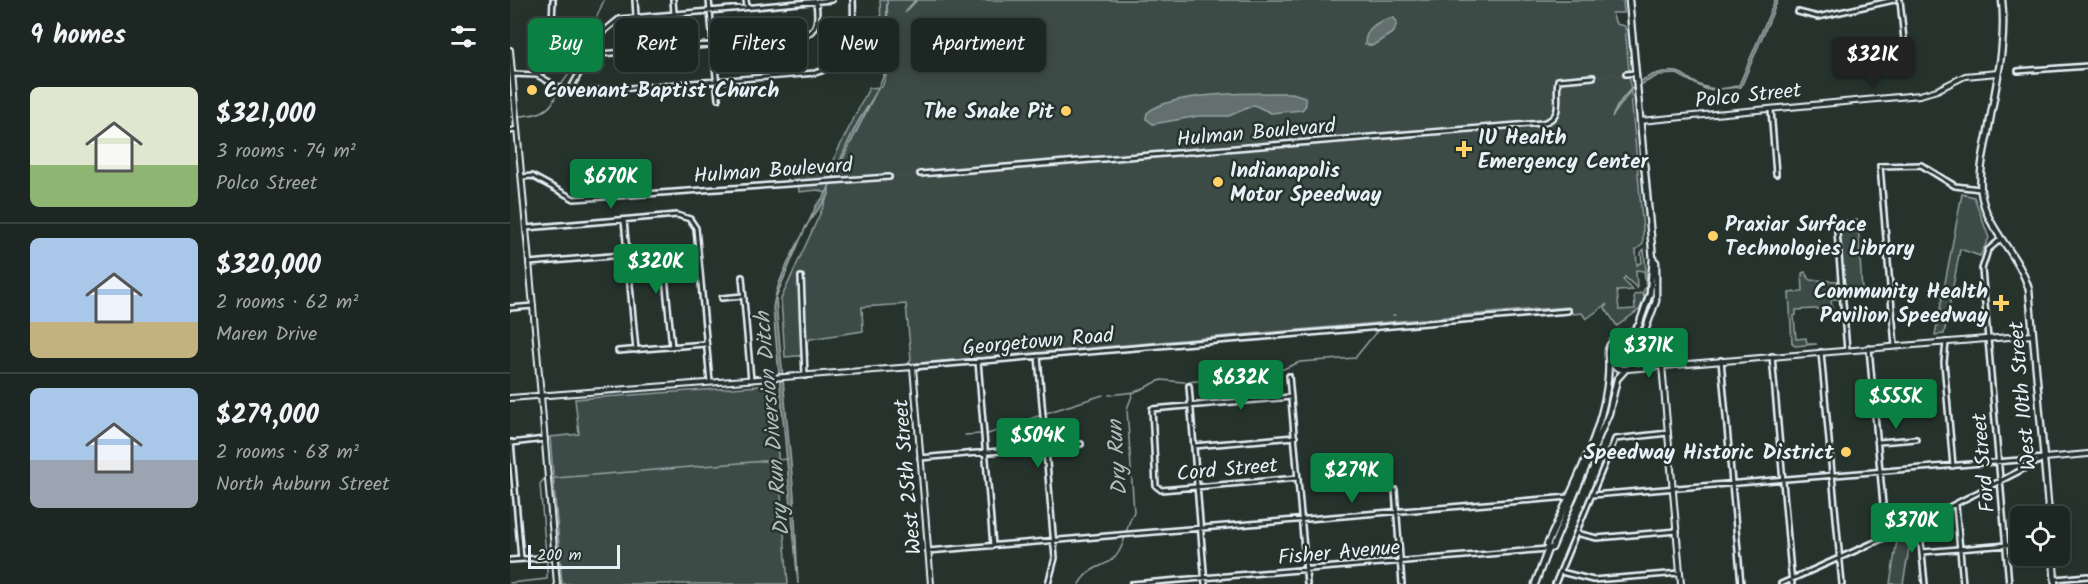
<!DOCTYPE html>
<html lang="en">
<head>
<meta charset="utf-8">
<style>
	body { margin:0; font-family:Kalam,sans-serif; background:#29322f; color:#f1f3f6; height:100vh; display:flex; flex-direction:column; font-size:22px; white-space:nowrap }
	* { box-sizing:border-box; margin:0 }
	p { font-size:20px; color:#a0a5a5 }
	.icon { flex:none; width:33px; height:33px; fill:none; stroke:currentColor; stroke-width:2; stroke-linecap:round; stroke-linejoin:round }
	.map { position:relative; flex:1; overflow:hidden }
	.drawer { display:flex; flex-direction:column; background:#1c2622; width:510px }
	.drawer>* { flex:none }
	.top-card { position:absolute; left:18px; top:18px; width:570px; height:54px; display:flex; gap:12px }
	.fabs { position:absolute; left:1500px; top:506px; display:grid; gap:12px }
	.fabs a { display:grid; place-items:center; width:60px; height:60px; border-radius:9px; background:#1c2622; box-shadow:0 3px 15px #0003,0 0 0 2px #3a4340; font-size:30px }
	.scale { position:absolute; left:18px; bottom:15px; width:92px; box-sizing:border-box; padding-left:6px; border:3px solid #e8f1f8; border-top:0; font-size:16px; line-height:21px; white-space:nowrap; color:#e8f1f8; -webkit-text-stroke:4px #26332d; paint-order:stroke }
	.price { position:absolute; translate:-50% -51px; padding:0 14px; border-radius:6px; background:#0b8043; color:#fff; font-size:20px; line-height:39px; filter:drop-shadow(0 2px 3px #0008) }
	.price::after { content:''; position:absolute; left:50%; top:36px; width:18px; height:14px; margin-left:-9px; background:inherit; clip-path:polygon(0 0,100% 0,50% 100%) }
	.price.current { background:#222; color:#fff }
	ul { padding:0; list-style:none }
	li { display:flex; align-items:center; gap:18px; height:150px; padding:0 30px }
	li+li { border-top:2px solid #3a4340 }
	li span { display:grid; place-items:center; flex:none; width:168px; height:120px; border-radius:9px; color:#555 }
	li>.icon { margin-inline-start:auto }
	span .icon { width:72px; height:72px; fill:#fffc; stroke-width:1 }
	li b { font-size:26px }
	h2 { display:flex; justify-content:space-between; align-items:center; height:72px; padding:0 30px; font-size:26px }
	.chip { padding:0 21px; border-radius:9px; background:#1c2622; box-shadow:0 3px 15px #0003,0 0 0 2px #3a4340; font-size:21px; line-height:54px }
	.chip.current { background:#0b8043; color:#fff }
	main { display:flex; flex:1; min-height:0 }
	.map>svg:first-child { display:block }
	.green { fill:#3e4b47; stroke:#939ea0; stroke-width:1.5 }
	.water { fill:#636f6d; stroke:#98a3a5; stroke-width:1.5 }
	.lines { fill:none; stroke-linecap:round; stroke-linejoin:round }
	.stream { stroke:#98a3a5; stroke-width:1.5 }
	.minor-tunnel { stroke:#43504b; stroke-width:3; stroke-dasharray:3 1.5; stroke-linecap:butt }
	.minor-casing { stroke:#e8f1f8; stroke-width:8 }
	.tertiary-casing { stroke:#e8f1f8; stroke-width:8 }
	.secondary-casing { stroke:#e8f1f8; stroke-width:8 }
	.primary-casing { stroke:#e8f1f8; stroke-width:9 }
	.minor { stroke:#26332d; stroke-width:3 }
	.tertiary { stroke:#26332d; stroke-width:4 }
	.secondary { stroke:#26332d; stroke-width:4 }
	.primary { stroke:#26332d; stroke-width:4.5 }
	.poi-dot { fill:#ffd166; stroke:#26332d; stroke-width:2 }
	.labels { text-anchor:middle; stroke-width:5; stroke-linejoin:round; paint-order:stroke }
	.poi-label { font-size:21px; font-weight:bold; fill:#e8f1f8; stroke:#26332d; text-anchor:start }
	.street-label { font-size:21px; fill:#e8f1f8; stroke:#26332d }
	.water-label { font-size:22px; font-style:italic; fill:#b3bdc0; stroke:#26332d }
</style>
</head>
<body>
<main>
<section class="drawer">
<h2>9 homes<svg class="icon" aria-label="filters" viewBox="0 0 24 24"><path d="M4 7h16M4 17h16"/><circle cx="9" cy="7" r="2"/><circle cx="15" cy="17" r="2"/></svg></h2>
<ul>
<li><span style="background:linear-gradient(#dfe7d0 65%,#8fb573 0)"><svg class="icon" aria-label="home" viewBox="0 0 24 24"><path d="M3 11l9-7 9 7M6 9v11h12V9"/></svg></span><div><b>$321,000</b><p>3 rooms · 74 m²</p><p>Polco Street</p></div></li>
<li><span style="background:linear-gradient(#a9c7e8 70%,#c2b280 0)"><svg class="icon" aria-label="home" viewBox="0 0 24 24"><path d="M3 11l9-7 9 7M6 9v11h12V9"/></svg></span><div><b>$320,000</b><p>2 rooms · 62 m²</p><p>Maren Drive</p></div></li>
<li><span style="background:linear-gradient(#a9c7e8 60%,#9aa5b1 0)"><svg class="icon" aria-label="home" viewBox="0 0 24 24"><path d="M3 11l9-7 9 7M6 9v11h12V9"/></svg></span><div><b>$279,000</b><p>2 rooms · 68 m²</p><p>North Auburn Street</p></div></li>
</ul>
</section>
<div class="map">
<svg width="1578" height="584" viewBox="0 0 1578 584">
	<rect width="100%" height="100%" fill="#26332d"/>
	<filter id="ink" filterUnits="userSpaceOnUse"><feTurbulence type="fractalNoise" baseFrequency=".0167" numOctaves="2"/><feDisplacementMap in="SourceGraphic" scale="12" xChannelSelector="R" yChannelSelector="G"/><feConvolveMatrix kernelMatrix="1 2 1 2 8 2 1 2 1" color-interpolation-filters="sRGB"/></filter>
	<g filter="url(#ink)">
		<path class="green" d="M370,0H405L395,13L407,0H1113L1114,13H1102L1106,24L1115,26L1133,230V244L1126,250L1127,265L1132,262L1131,253L1134,249L1138,293L1136,296L1132,293L1136,287L1134,271L1126,270L1127,288L1115,277L1113,280L1123,290L1107,291L1109,310L1125,309L1124,295L1130,293L1135,296L1130,309L1107,326L1095,308L1097,304L1076,319L1072,313L1063,314L1058,307L1015,310L398,364L401,359L396,304L352,307L353,331L300,339L297,344L298,355L275,357L271,299L319,194L308,190L289,192L287,170L319,168L359,88L372,87L379,67L384,24L371,22Z
			M1452,194L1464,197L1479,238L1470,256L1450,249L1434,334L1425,335Z
			M1348,220L1352,292L1334,294L1329,221Z
			M1295,272L1300,280L1329,281L1330,299H1321L1322,308L1286,310V315L1284,316L1286,339L1296,338L1297,344H1307L1285,346L1282,343L1279,293L1293,291L1292,273Z
			M1098 353a16 16 0 1 1 32 0a16 16 0 1 1-32 0Z
			M250,386L258,390L264,404L278,584H52L40,437L69,434L65,399Z
			M1402,531L1393,584H1380L1388,534Z"/>
		<path class="water" d="M377,0L379,56L376,72L319,187V195L296,226L266,297L267,314L284,496L288,584L263,308C268,271 292,241 305,208C307,202 314,199 316,193C327,171 335,145 348,122C357,107 369,91 374,74C381,51 375,24 377,0Z
			M1265,0H1268L1231,87L1197,90L1167,74L1149,75L1121,90L1102,117C1112,92 1138,68 1167,72C1173,73 1179,79 1184,82C1198,91 1214,90 1229,85Z
			M883,17L887,22L884,32L862,46L855,44C855,27 869,21 883,17Z
			M782,93L795,97L796,105L792,110L761,113L744,105L719,116H689L643,124L636,119L637,113C662,91 748,93 782,93Z"/>
		<g class="lines">
			<path class="stream" d="M51,85L68,61L94,0
				M0,117C20,115 41,116 46,94
				M883,315H885
				M599,395L625,392L651,380L673,382L720,379L744,374L753,378L759,372H766L790,362L845,358L867,331
				M536,413L593,395
				M478,434L531,415
				M455,435L471,434
				M43,479L44,490
				M44,495L51,567
				M36,555L30,484L34,479L278,459
				M51,574L52,584
				M0,583L37,579V561
				M569,584C581,564 594,569 606,556C617,543 615,526 624,512L617,409L623,393"/>
			<path class="minor-tunnel" d="M1083,77L1116,74
				M379,177L410,174"/>
			<g class="minor-casing">
				<path id="minor" d="M125,0L126,16
					M163,0L164,13
					M199,0L208,99
					M236,0L237,7
					M1390,0L1395,50
					M1288,12L1308,17L1384,0
					M44,21H58
					M79,55L292,37C309,31 308,18 306,2
					M333,56L346,68
					M1508,71L1578,66
					M2,74L27,75L59,93L305,73C342,63 345,32 343,0
					M24,74L35,59L41,42L43,0
					M1116,74L1126,73
					M58,93L93,32L109,19L322,0
					M1261,110L1266,174
					M0,131L7,129
					M410,174L1032,123C1055,118 1045,97 1048,80L1083,77
					M12,177L22,176L64,199L379,177
					M114,220L126,350
					M16,228L167,215L180,219L186,228L200,382
					M1327,232L1337,350
					M1491,239L1478,250L1472,269L1499,584
					M19,263L136,253L149,258L154,267L162,347
					M232,277L241,380
					M291,277L295,376
					M212,298L233,296
					M0,308L23,306
					M1436,342L1434,362L1443,466
					M1385,346L1370,166L1411,165L1445,186L1470,189
					M1359,348L1376,538
					M108,351L195,344
					M1311,352L1332,584
					M528,356L545,558L538,584
					M1262,356L1282,584
					M1211,360L1231,584
					M468,361L483,546
					M403,367L1058,311
					M779,376L797,584
					M679,386L695,584
					M1364,396L1413,393
					M781,397L642,409L646,486L651,490L788,478
					M1,442L11,559
					M1369,442L1406,439
					M1,443L35,439
					M684,446L785,437
					M410,458L571,444
					M885,490L892,584
					M1082,495L1534,458
					M1446,505L1453,584
					M1409,523L1415,584
					M1066,533L1087,538L1167,531
					M418,551L1059,497
					M1412,552L1510,544
					M0,560L45,557
					M1051,572L1083,580L1170,573
					M1545,579L1578,576
					M622,584L1037,549
					M1045,584L1105,439L1158,433
					M1271,584L1412,521L1533,459"/>
			</g>
			<g class="tertiary-casing">
				<path id="tertiary" d="M1130,121L1410,95L1427,90L1455,76L1488,73
					M1130,348L1139,360L1152,365
					M1152,365L1171,584
					M1118,369L1523,335
					M31,396L47,584"/>
			</g>
			<g class="secondary-casing">
				<path id="secondary" d="M0,50L31,396
					M0,398L403,367L421,584
					M1534,458L1578,454"/>
			</g>
			<g class="primary-casing">
				<path id="primary" d="M1492,0C1497,45 1485,88 1478,132C1474,152 1469,172 1471,192C1476,230 1509,253 1519,290L1539,516
					M1098 353a16 16 0 1 1 32 0a16 16 0 1 1-32 0Z
					M1108,338L1124,331L1129,325L1140,293L1143,259L1119,0
					M1129,347L1146,301V262L1143,259
					M1038,549L1042,548L1099,413L1107,379L1116,369
					M1543,555L1545,584
					M1025,584L1038,549L1037,545C1061,490 1104,414 1098,354"/>
			</g>
			<use href="#minor" class="minor"/>
			<use href="#tertiary" class="tertiary"/>
			<use href="#secondary" class="secondary"/>
			<use href="#primary" class="primary"/>
		</g>
	</g>
	<g class="poi-dot">
		<circle cx="22" cy="90" r="6"/>
		<circle cx="556" cy="111" r="6"/>
		<path d="M951 140h6v6h6v6h-6v6h-6v-6h-6v-6h6z"/>
		<circle cx="708" cy="182" r="6"/>
		<circle cx="1203" cy="236" r="6"/>
		<path d="M1488 294h6v6h6v6h-6v6h-6v-6h-6v-6h6z"/>
		<circle cx="1336" cy="452" r="6"/>
	</g>
	<g class="labels">
		<g class="poi-label">
			<text x="34" y="97">Covenant Baptist Church</text>
			<text x="544" y="118" text-anchor="end">The Snake Pit</text>
			<text x="968" y="144">IU Health<tspan x="968" dy="24">Emergency Center</tspan></text>
			<text x="720" y="177">Indianapolis<tspan x="720" dy="24">Motor Speedway</tspan></text>
			<text x="1215" y="231">Praxiar Surface<tspan x="1215" dy="24">Technologies Library</tspan></text>
			<text x="1478" y="298" text-anchor="end">Community Health<tspan x="1478" dy="24">Pavilion Speedway</tspan></text>
			<text x="1324" y="459" text-anchor="end">Speedway Historic District</text>
		</g>
		<g class="street-label">
			<text transform="translate(1238 95) rotate(-6)" y="7">Polco Street</text>
			<text transform="translate(746 132) rotate(-5)" y="7">Hulman Boulevard</text>
			<text transform="translate(263 170) rotate(-4)" y="7">Hulman Boulevard</text>
			<text transform="translate(528 341) rotate(-5)" y="7">Georgetown Road</text>
			<text transform="translate(1512 396) rotate(-95)" y="7">West 10th Street</text>
			<text transform="translate(1473 463) rotate(-95)" y="7">Ford Street</text>
			<text transform="translate(717 469) rotate(-5)" y="7">Cord Street</text>
			<text transform="translate(397 477) rotate(-95)" y="7">West 25th Street</text>
			<text transform="translate(829 552) rotate(-5)" y="7">Fisher Avenue</text>
		</g>
		<g class="water-label">
			<text transform="translate(261 424) rotate(-95)" y="8">Dry Run Diversion Ditch</text>
			<text transform="translate(606 458) rotate(-94)" y="8">Dry Run</text>
		</g>
	</g>
</svg>
<div class="fabs">
<a><svg class="icon" aria-label="locate" viewBox="0 0 24 24"><circle cx="12" cy="12" r="6"/><path d="M12 2v4M12 18v4M2 12h4M18 12h4"/></svg></a>
</div>
<div class="scale">200 m</div>
<b class="price current" style="left:1363px;top:88px">$321K</b>
<b class="price" style="left:101px;top:210px">$670K</b>
<b class="price" style="left:146px;top:295px">$320K</b>
<b class="price" style="left:1139px;top:379px">$371K</b>
<b class="price" style="left:731px;top:411px">$632K</b>
<b class="price" style="left:1386px;top:430px">$555K</b>
<b class="price" style="left:528px;top:469px">$504K</b>
<b class="price" style="left:842px;top:504px">$279K</b>
<b class="price" style="left:1402px;top:554px">$370K</b>
<div class="top-card">
<a class="chip current">Buy</a>
<a class="chip">Rent</a>
<a class="chip">Filters</a>
<a class="chip">New</a>
<a class="chip">Apartment</a>
</div>
</div>
</main>
</body>
</html>
